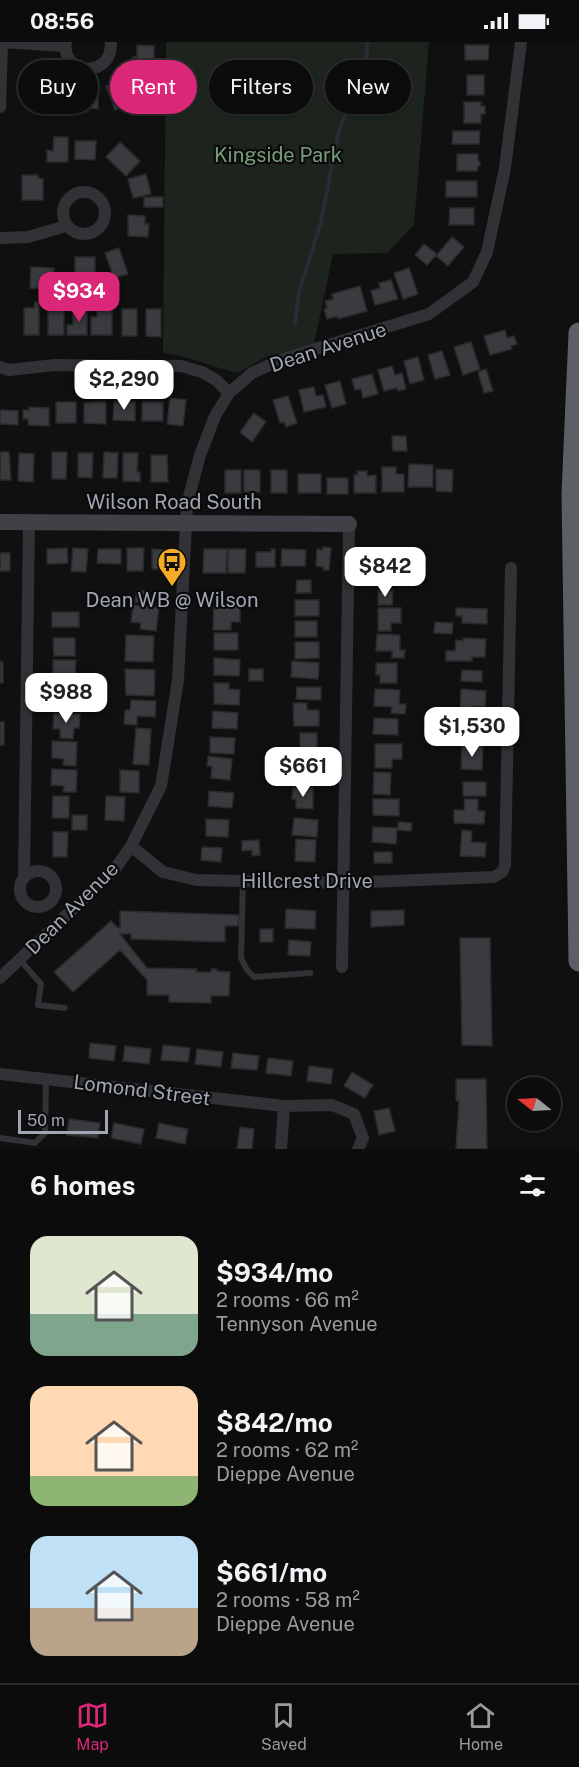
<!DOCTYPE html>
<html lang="en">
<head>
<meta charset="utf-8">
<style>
	body { margin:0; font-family:"Public Sans",sans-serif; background:#151516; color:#f1f3f6; height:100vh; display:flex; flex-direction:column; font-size:22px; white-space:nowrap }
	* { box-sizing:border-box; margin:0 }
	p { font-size:20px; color:#9a9b9d }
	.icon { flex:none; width:33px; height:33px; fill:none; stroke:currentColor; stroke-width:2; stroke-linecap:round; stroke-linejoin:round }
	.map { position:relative; height:1107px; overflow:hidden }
	.panel { display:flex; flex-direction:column; background:#0c0c0d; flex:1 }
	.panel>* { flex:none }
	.banner { position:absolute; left:18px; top:18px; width:543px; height:54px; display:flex; gap:12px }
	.needle { width:39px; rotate:288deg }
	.buttons { position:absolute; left:507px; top:1035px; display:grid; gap:12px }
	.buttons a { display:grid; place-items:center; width:54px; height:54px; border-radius:50%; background:#0c0c0d; box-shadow:0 2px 4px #0004,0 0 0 2px #2c2c2e; font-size:30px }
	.scale { position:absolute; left:18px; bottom:15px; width:90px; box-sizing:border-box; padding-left:6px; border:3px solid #a0a6b2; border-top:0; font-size:16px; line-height:21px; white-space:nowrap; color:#a0a6b2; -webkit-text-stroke:4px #0b0b0c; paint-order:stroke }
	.price { position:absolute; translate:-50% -51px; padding:0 14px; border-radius:12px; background:#fff; color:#222; font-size:20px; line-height:39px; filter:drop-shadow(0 2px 3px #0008) }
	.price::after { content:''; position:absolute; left:50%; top:36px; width:18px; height:14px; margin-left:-9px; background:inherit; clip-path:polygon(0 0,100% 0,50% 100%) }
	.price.selected { background:#db2777; color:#fff }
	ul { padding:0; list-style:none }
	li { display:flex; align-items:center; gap:18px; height:150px; padding:0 30px }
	li span { display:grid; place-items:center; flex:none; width:168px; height:120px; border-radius:18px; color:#555 }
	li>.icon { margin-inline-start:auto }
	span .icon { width:72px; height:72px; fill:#fffc; stroke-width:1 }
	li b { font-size:26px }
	h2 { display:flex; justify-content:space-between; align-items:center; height:72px; padding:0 30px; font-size:26px }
	.chip { padding:0 21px; border-radius:27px; background:#0c0c0d; box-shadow:0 2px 4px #0004,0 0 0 2px #2c2c2e; font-size:21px; line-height:54px }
	.chip.selected { background:#db2777; color:#fff }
	.status { display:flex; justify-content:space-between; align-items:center; height:42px; padding:0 30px; background:#0c0c0d; direction:ltr }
	.status svg { height:16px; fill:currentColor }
	.menu { display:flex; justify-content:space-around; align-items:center; height:84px; border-top:2px solid #2c2c2e; background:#0c0c0d; font-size:16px; color:#9a9b9d }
	.menu a { display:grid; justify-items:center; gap:3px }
	.menu .selected { color:#db2777 }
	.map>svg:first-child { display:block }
	.green { fill:#1c241d }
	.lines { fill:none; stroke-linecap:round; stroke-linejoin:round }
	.stream { stroke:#262e35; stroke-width:4 }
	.building { fill:#3a3b3e; stroke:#2a2a2d; stroke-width:1.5 }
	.lane { stroke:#313236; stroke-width:6 }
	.street { stroke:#313236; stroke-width:12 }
	.secondary { stroke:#3f4146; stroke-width:16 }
	.highway { stroke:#5d5f67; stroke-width:21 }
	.labels { text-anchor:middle; stroke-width:4.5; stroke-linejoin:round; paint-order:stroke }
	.park-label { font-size:20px; fill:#779e78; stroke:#0b0b0c }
	.street-label { font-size:20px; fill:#a0a6b2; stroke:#0b0b0c }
	.poi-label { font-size:20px; fill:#a0a6b2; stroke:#0b0b0c }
</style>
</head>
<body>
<div class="status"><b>08:56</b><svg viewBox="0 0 49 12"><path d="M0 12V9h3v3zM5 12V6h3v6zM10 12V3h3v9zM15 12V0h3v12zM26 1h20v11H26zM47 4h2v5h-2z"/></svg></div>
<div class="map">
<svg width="579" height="1107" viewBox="0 0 579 1107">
	<rect width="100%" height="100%" fill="#101011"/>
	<path class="green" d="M166,0H429L414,183L387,211L333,212L314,302L266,315L238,331C211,325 190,314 163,311Z"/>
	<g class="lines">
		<path class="stream" d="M295,281L299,250L321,180L338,92L367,11L368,0"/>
	</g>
	<path class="building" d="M137,3L154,4V26L133,25V15H137Z
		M465,3H489L488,18H465Z
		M25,33H46V51H36V55H25Z
		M467,33H484V53H467Z
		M117,41L119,45L129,41L130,45L134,44L135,57L123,61L124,65L115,68L106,44Z
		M53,47H73V66L47,65L48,55L53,56Z
		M77,48L98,49V67L88,66V70L76,69Z
		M464,60H481V64H485V72H481V81H464Z
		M453,89H480L479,102H452Z
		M54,95H68V120H47V108L53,109Z
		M75,99H96L95,118L75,117Z
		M120,100L140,119L126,134L106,115Z
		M457,112H478V119L480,120V124H478L477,129H457Z
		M146,132L151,152L133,156L128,137Z
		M22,133H38V136L43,137V158H22Z
		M446,139H477V155H446Z
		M144,155H163V165H144Z
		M450,166H474V183H449Z
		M128,173L145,174V182H149L148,195L128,194Z
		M452,195L464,205L448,224L436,214Z
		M424,202L437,212L427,223L415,213Z
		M119,206L128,232L114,236L105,211Z
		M75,215H95V233H75Z
		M31,225L54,226L52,247L30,246Z
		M409,226L418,252L403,257L394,231Z
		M391,238L398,257L375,263L371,249L380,246L379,241Z
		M360,244L367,269L338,277V274L327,277L324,267L327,266L325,259L333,257L332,252Z
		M59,259H64V293H48V266H59Z
		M35,260H39V293H24V266H34Z
		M73,267H87V293H67V283H73Z
		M112,267V293H91V275H97V268Z
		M122,267H137V294H122Z
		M146,267H161V295L146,294Z
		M505,288L507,296L514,294L517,302L511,304L512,307L490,313L484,294Z
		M471,300L480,327L463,333L454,305Z
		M442,309L450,333L435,337L428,313Z
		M418,315L424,338L410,342L404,319Z
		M392,324L395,333L402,331L406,347L398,349L397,346L384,349L378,328Z
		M486,327L493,349L484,351L478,330Z
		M372,332L378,352L363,356L361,347L355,348L352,337Z
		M340,339L346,362L332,366L325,343Z
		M314,345L316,354L323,353L326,365L304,370L299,348Z
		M288,354L297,381L286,385L284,380L280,381L273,358Z
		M170,356L186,358L183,384L167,382Z
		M56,360H76V381H56Z
		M94,360H106V382L84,381V361Z
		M114,360H135V379L113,378Z
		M142,360H163V379H142Z
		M29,365L49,366V384L28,383V377H23V368H29Z
		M0,368L18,369V383L0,382Z
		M254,371L266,380L252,400L240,390Z
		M392,394H406L407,409H393Z
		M0,410H9L11,438H0Z
		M52,410H67L66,437H52Z
		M104,410L118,411L117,436H103Z
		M19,411L34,412L33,440L18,439Z
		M78,411H93L92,436L78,435Z
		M123,411H138L137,430H140V440L123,439Z
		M151,413H167L168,440H151Z
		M409,422L433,423V445H408Z
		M382,425H396V432H404V450H382Z
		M436,427L453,428L452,450L436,449Z
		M225,428H241V451H225Z
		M244,428H260V450H244Z
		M271,428H287V451H271Z
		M357,429H367V434L376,433V451H354V433H358Z
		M298,432H321V451H298Z
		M327,436H348V452H327Z
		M323,505L331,506L329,528H323V525L316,524L317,507L322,508Z
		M67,506L68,521L47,522V507Z
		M73,506L88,507L86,530L71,529Z
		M127,506H144L143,529H127Z
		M98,507H121V522L97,521Z
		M152,507L167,508V527H152Z
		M204,507H227L226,531H203Z
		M228,507H246L245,531H228Z
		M271,507H275V525H256V510H271Z
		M282,507L306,508L305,524H281Z
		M371,507L391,508L390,523L371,522Z
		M0,511H10V529H0Z
		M297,538H311V551H296Z
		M137,548L146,549L144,561L135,560Z
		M378,549H393L392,563H378Z
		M295,558H319V574H295Z
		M133,563L159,565L156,589L140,587L141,581L131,580Z
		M214,564H240V580H231V588H213Z
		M378,566H401V581H391V589H378Z
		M456,566L487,567V582L462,581V574H456Z
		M52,570H79V585H52Z
		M295,579H317V595H295Z
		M435,580L453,581L452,592L434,591Z
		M214,591H238V608H214Z
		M377,592L400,593V608H405L404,616H392V609H376Z
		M126,593L154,594L153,620L125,619Z
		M53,596H75V614H54Z
		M463,596L486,597L485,615H472V619H446V609H455L456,598L463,599Z
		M295,600H319V616L295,617Z
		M214,616L240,618L239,634L214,633Z
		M53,618H76L75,633H53Z
		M0,619L3,620V641H0Z
		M292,619L319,621L318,637L291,635Z
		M376,621H397V641H380V633H376Z
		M125,627L155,628L154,654L126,653Z
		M249,627H263V639H249Z
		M462,628L482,629V640L461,639Z
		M214,641H229V647L240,648L239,663L214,662Z
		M56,644L77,645L76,668H50V656H56Z
		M297,645H321V658L296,657Z
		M375,647L400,648L399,662H406L405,672L391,671L392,665L374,664Z
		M461,647L486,649L485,665L474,664L473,672H460Z
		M131,658L156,659L155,675L137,674V683L124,682L125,668H130Z
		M293,661H307V668H319V684H294Z
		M213,669L238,671L237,687L212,686Z
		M54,671L80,672L79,686H74L73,697L60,696V687H53Z
		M465,674L489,675L488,689L464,688Z
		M374,676L398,677V693L373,692Z
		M0,680H4V703H0Z
		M136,686L151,687L149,723L133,722Z
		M300,691H317V712H300Z
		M210,695L235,696L234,712L210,711Z
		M52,699L77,700L76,724L63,723L64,717L52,716Z
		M375,702H402V717H392V726H375Z
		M462,703L483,704L482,728L461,727Z
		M208,714L232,717L230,738L211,736L212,724H207Z
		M299,717L317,718L316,740L298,739Z
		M52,727L77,728L76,750H63L64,744L51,743Z
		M120,728L139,729V751L120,750Z
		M374,730L391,731L390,753L373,752Z
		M463,740H486V754H463Z
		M293,745L313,746V767L296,766V757H292Z
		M209,749L234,751L232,766L208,764Z
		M53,754H69V776H52Z
		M106,754L125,755L124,779L105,778Z
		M373,757H399V774L373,773Z
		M465,757H478V769H485L484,782L454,781V768H464Z
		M72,773H87V788H72Z
		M294,776L318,778L317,795L292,793Z
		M206,777L229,778L228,795L206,794Z
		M398,780L412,781L411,789L397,788L396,802L372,800L373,785L398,786Z
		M462,788L472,789L471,800L486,801L485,815L460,814Z
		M53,790H68L67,815H53Z
		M296,797L316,798L315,820L295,819Z
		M259,798L260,813L252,814V808L242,809V799Z
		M202,805L222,806L221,820L201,818Z
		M374,810H392V821H374Z
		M286,867L316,869L315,887L285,886Z
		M404,868V883L371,885V869Z
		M120,869L239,873L238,884H225V900L131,897V892H120L147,926L197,927L196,930H211V927H217V929L230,930L229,954H211V961L169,960V953H147V938L120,908L73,950L54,930L111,879L117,885L120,886Z
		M260,887H273V900H260Z
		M460,896H490L492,1004L462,1003Z
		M289,898L311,900L310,914L288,913Z
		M90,1001L116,1004L114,1019L89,1016Z
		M163,1003L190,1006L188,1020L161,1018Z
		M125,1004L151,1007L149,1022L123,1019Z
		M197,1007L223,1010L221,1025L195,1022Z
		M233,1011L259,1014L257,1028L231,1026Z
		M268,1016L293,1019L291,1034L266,1031Z
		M309,1024L333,1027L331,1042L307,1039Z
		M352,1030L373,1043L365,1056L344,1044Z
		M456,1037H486L487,1107H456L459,1059H456Z
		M389,1066L395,1089L379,1093L374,1069Z
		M69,1077L100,1081L98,1096L67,1093Z
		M114,1081L144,1087L141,1102L111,1096Z
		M159,1081L188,1087L185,1102L156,1096Z
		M240,1085L254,1087L252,1107H237Z"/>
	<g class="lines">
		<path class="lane" d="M243,839L241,916L247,928L254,935L310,931
			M20,918L41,942L38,963L65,966
			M0,1096L35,1101L45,1091L46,1037"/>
		<path class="street" d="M2,0L64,4
			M66,0C60,32 112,39 111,0
			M0,65L2,0
			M63 171a21 21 0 1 1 42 0a21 21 0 1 1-42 0Z
			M0,196L28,195L66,184
			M0,325L9,328L55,323L181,324L202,330L216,338L229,351
			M131,804L163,830L196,838L343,841L494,835L502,830L505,824L511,526
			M20 847a18 18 0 1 1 36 0a18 18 0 1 1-36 0Z
			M24,835L29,480
			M342,925L349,482
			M0,936L115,827L131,804L161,744L178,638L187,462L200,413L215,374L229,351L252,331L280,318L429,272L473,240L487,210L505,126L521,0
			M0,1032L284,1064L332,1063L354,1072L363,1096L358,1107
			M281,1107L284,1064"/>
		<path class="secondary" d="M0,480L349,482"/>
		<path class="highway" d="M579,291L572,452L579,919"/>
	</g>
	<defs>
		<g id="bus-pin" transform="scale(1.5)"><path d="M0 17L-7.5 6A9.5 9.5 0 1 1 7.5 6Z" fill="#f5ac24" stroke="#0b0b0c"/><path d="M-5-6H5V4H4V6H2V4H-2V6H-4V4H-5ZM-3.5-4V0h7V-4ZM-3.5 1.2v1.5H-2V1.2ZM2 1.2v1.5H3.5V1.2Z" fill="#111"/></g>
	</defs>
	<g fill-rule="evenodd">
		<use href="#bus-pin" x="172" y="520"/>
	</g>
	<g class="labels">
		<g class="park-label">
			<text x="278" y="120">Kingside Park</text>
		</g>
		<g class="street-label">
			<text transform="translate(328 305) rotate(-18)" y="7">Dean Avenue</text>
			<text x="174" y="467">Wilson Road South</text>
			<text x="307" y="846">Hillcrest Drive</text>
			<text transform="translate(72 866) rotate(-45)" y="7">Dean Avenue</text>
			<text transform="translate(142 1048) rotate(7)" y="7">Lomond Street</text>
		</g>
		<g class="poi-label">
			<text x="172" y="565">Dean WB @ Wilson</text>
		</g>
	</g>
</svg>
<div class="buttons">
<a><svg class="needle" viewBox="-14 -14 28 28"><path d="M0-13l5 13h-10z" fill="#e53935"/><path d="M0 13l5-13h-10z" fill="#9a9b9d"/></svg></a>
</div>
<div class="scale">50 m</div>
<b class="price selected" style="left:79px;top:281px">$934</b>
<b class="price" style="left:124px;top:369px">$2,290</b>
<b class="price" style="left:385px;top:556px">$842</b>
<b class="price" style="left:66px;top:682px">$988</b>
<b class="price" style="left:472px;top:716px">$1,530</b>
<b class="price" style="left:303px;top:756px">$661</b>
<div class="banner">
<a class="chip">Buy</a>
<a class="chip selected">Rent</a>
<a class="chip">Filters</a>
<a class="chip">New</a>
</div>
</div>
<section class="panel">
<h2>6 homes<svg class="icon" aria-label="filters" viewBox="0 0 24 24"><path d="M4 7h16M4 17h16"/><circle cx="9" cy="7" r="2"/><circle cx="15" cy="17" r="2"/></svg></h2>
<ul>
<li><span style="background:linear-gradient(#dfe7d0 65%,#7fa58c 0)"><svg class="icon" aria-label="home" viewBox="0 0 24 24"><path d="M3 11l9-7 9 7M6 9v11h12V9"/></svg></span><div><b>$934/mo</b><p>2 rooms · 66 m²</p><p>Tennyson Avenue</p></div></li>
<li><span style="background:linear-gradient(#ffd9b3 75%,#8fb573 0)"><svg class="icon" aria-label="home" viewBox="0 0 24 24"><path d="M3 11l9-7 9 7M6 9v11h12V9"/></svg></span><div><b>$842/mo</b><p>2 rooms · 62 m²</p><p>Dieppe Avenue</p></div></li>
<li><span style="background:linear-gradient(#bfe0f5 60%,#b9a48a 0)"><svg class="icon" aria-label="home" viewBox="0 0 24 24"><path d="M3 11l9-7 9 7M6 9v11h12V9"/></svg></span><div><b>$661/mo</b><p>2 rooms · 58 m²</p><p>Dieppe Avenue</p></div></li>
</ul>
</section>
<nav class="menu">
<a class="selected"><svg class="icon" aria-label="map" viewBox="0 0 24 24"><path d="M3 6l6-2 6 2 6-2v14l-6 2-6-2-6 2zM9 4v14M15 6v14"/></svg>Map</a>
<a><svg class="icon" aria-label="saved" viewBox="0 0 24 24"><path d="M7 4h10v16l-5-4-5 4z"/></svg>Saved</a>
<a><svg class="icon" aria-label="home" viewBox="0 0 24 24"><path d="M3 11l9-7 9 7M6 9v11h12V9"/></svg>Home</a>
</nav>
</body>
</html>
